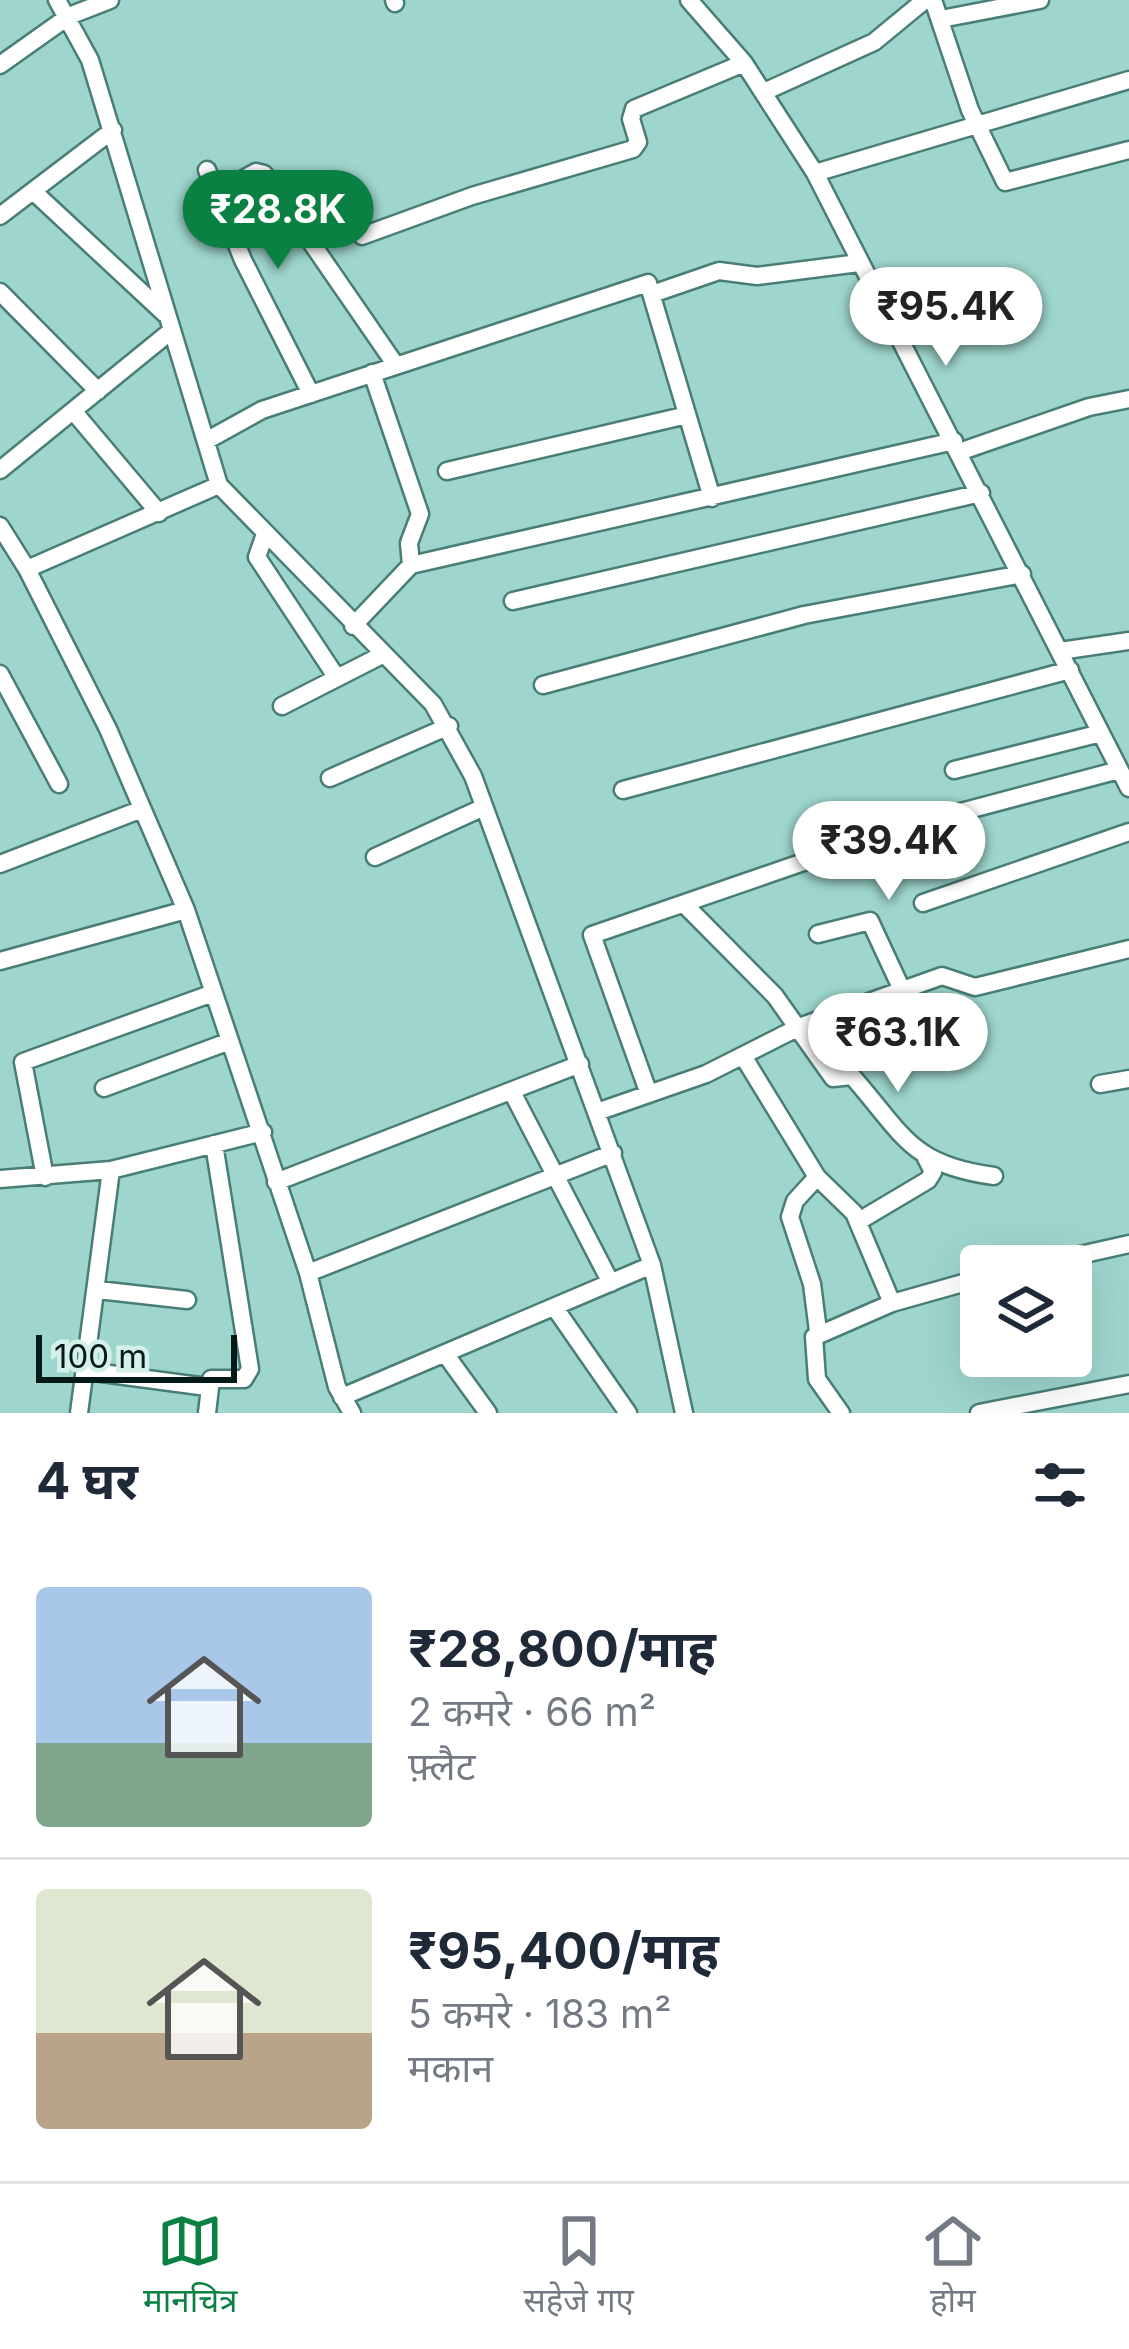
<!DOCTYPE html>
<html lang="hi">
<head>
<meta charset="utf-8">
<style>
	body { margin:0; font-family:Inter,"Noto Sans Devanagari",sans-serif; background:#f6f6f7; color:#1f2937; height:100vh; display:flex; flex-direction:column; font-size:45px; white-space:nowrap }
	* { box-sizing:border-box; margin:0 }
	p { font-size:39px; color:#747a83 }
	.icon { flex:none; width:66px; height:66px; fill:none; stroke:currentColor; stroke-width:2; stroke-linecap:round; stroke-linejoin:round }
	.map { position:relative; height:1413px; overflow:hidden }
	.panel { display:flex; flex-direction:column; background:#fff; flex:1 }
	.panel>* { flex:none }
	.buttons { position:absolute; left:960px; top:1245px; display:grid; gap:24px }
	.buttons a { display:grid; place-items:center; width:132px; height:132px; border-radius:12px; background:#fff; box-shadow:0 12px 48px #0002; font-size:60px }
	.scale { position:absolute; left:36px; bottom:30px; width:201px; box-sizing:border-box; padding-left:12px; border:6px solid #041a17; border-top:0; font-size:33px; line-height:42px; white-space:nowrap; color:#041a17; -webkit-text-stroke:9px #d5f0eb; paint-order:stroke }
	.price { position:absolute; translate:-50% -102px; padding:0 27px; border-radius:42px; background:#fff; color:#222; font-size:39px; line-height:78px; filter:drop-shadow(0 3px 6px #0008) }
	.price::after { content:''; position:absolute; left:50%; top:72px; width:36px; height:27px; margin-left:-18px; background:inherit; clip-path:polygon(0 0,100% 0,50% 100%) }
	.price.selected { background:#0b8043; color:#fff }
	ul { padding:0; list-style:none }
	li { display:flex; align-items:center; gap:36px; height:300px; padding:0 36px }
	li+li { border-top:3px solid #e0e1e3 }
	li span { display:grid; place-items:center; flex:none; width:336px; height:240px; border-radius:12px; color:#555 }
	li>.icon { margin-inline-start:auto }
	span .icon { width:144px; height:144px; fill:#fffc; stroke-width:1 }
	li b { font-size:51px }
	h2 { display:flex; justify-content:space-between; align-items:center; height:144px; padding:0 36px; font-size:51px }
	.menu { display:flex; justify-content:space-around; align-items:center; height:168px; border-top:3px solid #e0e1e3; background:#fff; font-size:33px; color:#747a83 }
	.menu a { display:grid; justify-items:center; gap:6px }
	.menu .selected { color:#0b8043 }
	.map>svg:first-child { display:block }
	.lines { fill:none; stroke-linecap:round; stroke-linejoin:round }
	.minor-casing { stroke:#487e76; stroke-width:21 }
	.minor { stroke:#fff; stroke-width:16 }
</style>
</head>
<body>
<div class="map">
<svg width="1129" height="1413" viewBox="0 0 1129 1413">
	<rect width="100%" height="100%" fill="#9ed6cd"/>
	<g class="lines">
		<g class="minor-casing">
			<path id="minor" d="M57,0L90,60L219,485L433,704L473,776L652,1265L684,1413
				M394,0L395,3
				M689,0L744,63L815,173L1129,788
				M933,0L970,110L1005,182L1129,150
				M941,19L1040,0
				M0,65L69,16L110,0
				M764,92L874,42L925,0
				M207,170L243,260L311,394
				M815,173L1129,80
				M34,192L165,314
				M218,193L256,172L264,174L395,364
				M0,216L113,130
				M362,236L472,196L633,149L638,142L631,119L634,109L744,63
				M0,292L98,391
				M655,293L719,271L757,276L859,263
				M372,373L420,514L409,543L411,565
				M74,412L159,513
				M206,441L262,410L648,283L712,498
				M959,452L1089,407L1129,399
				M0,470L171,331
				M447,471L683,416
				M219,485L27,569L108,729L186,910L308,1273L337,1387L352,1413
				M0,526L27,569
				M265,534L257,557L337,678
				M513,601L981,493
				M353,626L411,565L954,441
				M1060,651L1129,641
				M0,674L59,784
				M543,685L804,615L1022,574
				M282,706L384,654
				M954,770L1101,733
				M330,778L449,726
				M623,790L1070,670
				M375,857L484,807
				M0,864L142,809
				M923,903L1129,832
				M685,905L775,996L833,1078L852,1076C903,1134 910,1165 994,1176
				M818,934L870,921L902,990
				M0,961L186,910
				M743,1056L817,1177L854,1213L892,1303L814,1337L817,1379L841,1413
				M1100,1084L1129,1079
				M104,1088L230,1041
				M512,1092L611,1283
				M649,1094L592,935L908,826L1119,770
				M597,1112L706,1074L799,1027L942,976L975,987L1129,949
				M45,1177L23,1062L213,993
				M817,1177L795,1201L790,1217L812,1284L818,1331
				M0,1179L111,1170
				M276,1182L580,1064
				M859,1221L928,1180L933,1172L926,1158
				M1031,1266L1129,1244
				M308,1273L613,1153
				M98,1290L187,1300
				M892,1303L981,1278
				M555,1308L628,1413
				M446,1355L488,1413
				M87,1371L207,1387
				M342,1397L652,1265
				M79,1413L111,1170L263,1132
				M207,1413L211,1379H244L250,1369L214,1144
				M979,1413L1129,1384"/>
		</g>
		<use href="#minor" class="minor"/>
	</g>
</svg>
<div class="buttons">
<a><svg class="icon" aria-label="layers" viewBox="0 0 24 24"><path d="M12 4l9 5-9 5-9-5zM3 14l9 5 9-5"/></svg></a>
</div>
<div class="scale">100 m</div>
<b class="price selected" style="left:278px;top:272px">₹28.8K</b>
<b class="price" style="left:946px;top:369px">₹95.4K</b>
<b class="price" style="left:889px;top:903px">₹39.4K</b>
<b class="price" style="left:898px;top:1095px">₹63.1K</b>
</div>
<section class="panel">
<h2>4 घर<svg class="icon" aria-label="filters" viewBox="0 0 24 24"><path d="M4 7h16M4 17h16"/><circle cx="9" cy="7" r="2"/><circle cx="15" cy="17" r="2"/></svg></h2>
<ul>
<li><span style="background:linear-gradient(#a9c7e8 65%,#7fa58c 0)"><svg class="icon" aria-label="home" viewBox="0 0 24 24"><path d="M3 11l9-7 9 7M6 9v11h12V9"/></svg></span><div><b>₹28,800/माह</b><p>2 कमरे · 66 m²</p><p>फ़्लैट</p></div></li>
<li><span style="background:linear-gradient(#dfe7d0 60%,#b9a48a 0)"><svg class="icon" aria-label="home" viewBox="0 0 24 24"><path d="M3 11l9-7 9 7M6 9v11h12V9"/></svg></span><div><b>₹95,400/माह</b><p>5 कमरे · 183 m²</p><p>मकान</p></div></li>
</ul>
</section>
<nav class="menu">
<a class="selected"><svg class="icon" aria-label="map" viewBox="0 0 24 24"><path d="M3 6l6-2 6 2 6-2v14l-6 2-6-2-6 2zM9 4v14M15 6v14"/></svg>मानचित्र</a>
<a><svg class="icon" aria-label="saved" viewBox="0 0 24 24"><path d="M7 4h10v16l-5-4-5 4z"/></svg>सहेजे गए</a>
<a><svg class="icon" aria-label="home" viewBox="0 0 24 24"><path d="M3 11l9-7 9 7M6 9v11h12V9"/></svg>होम</a>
</nav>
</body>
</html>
